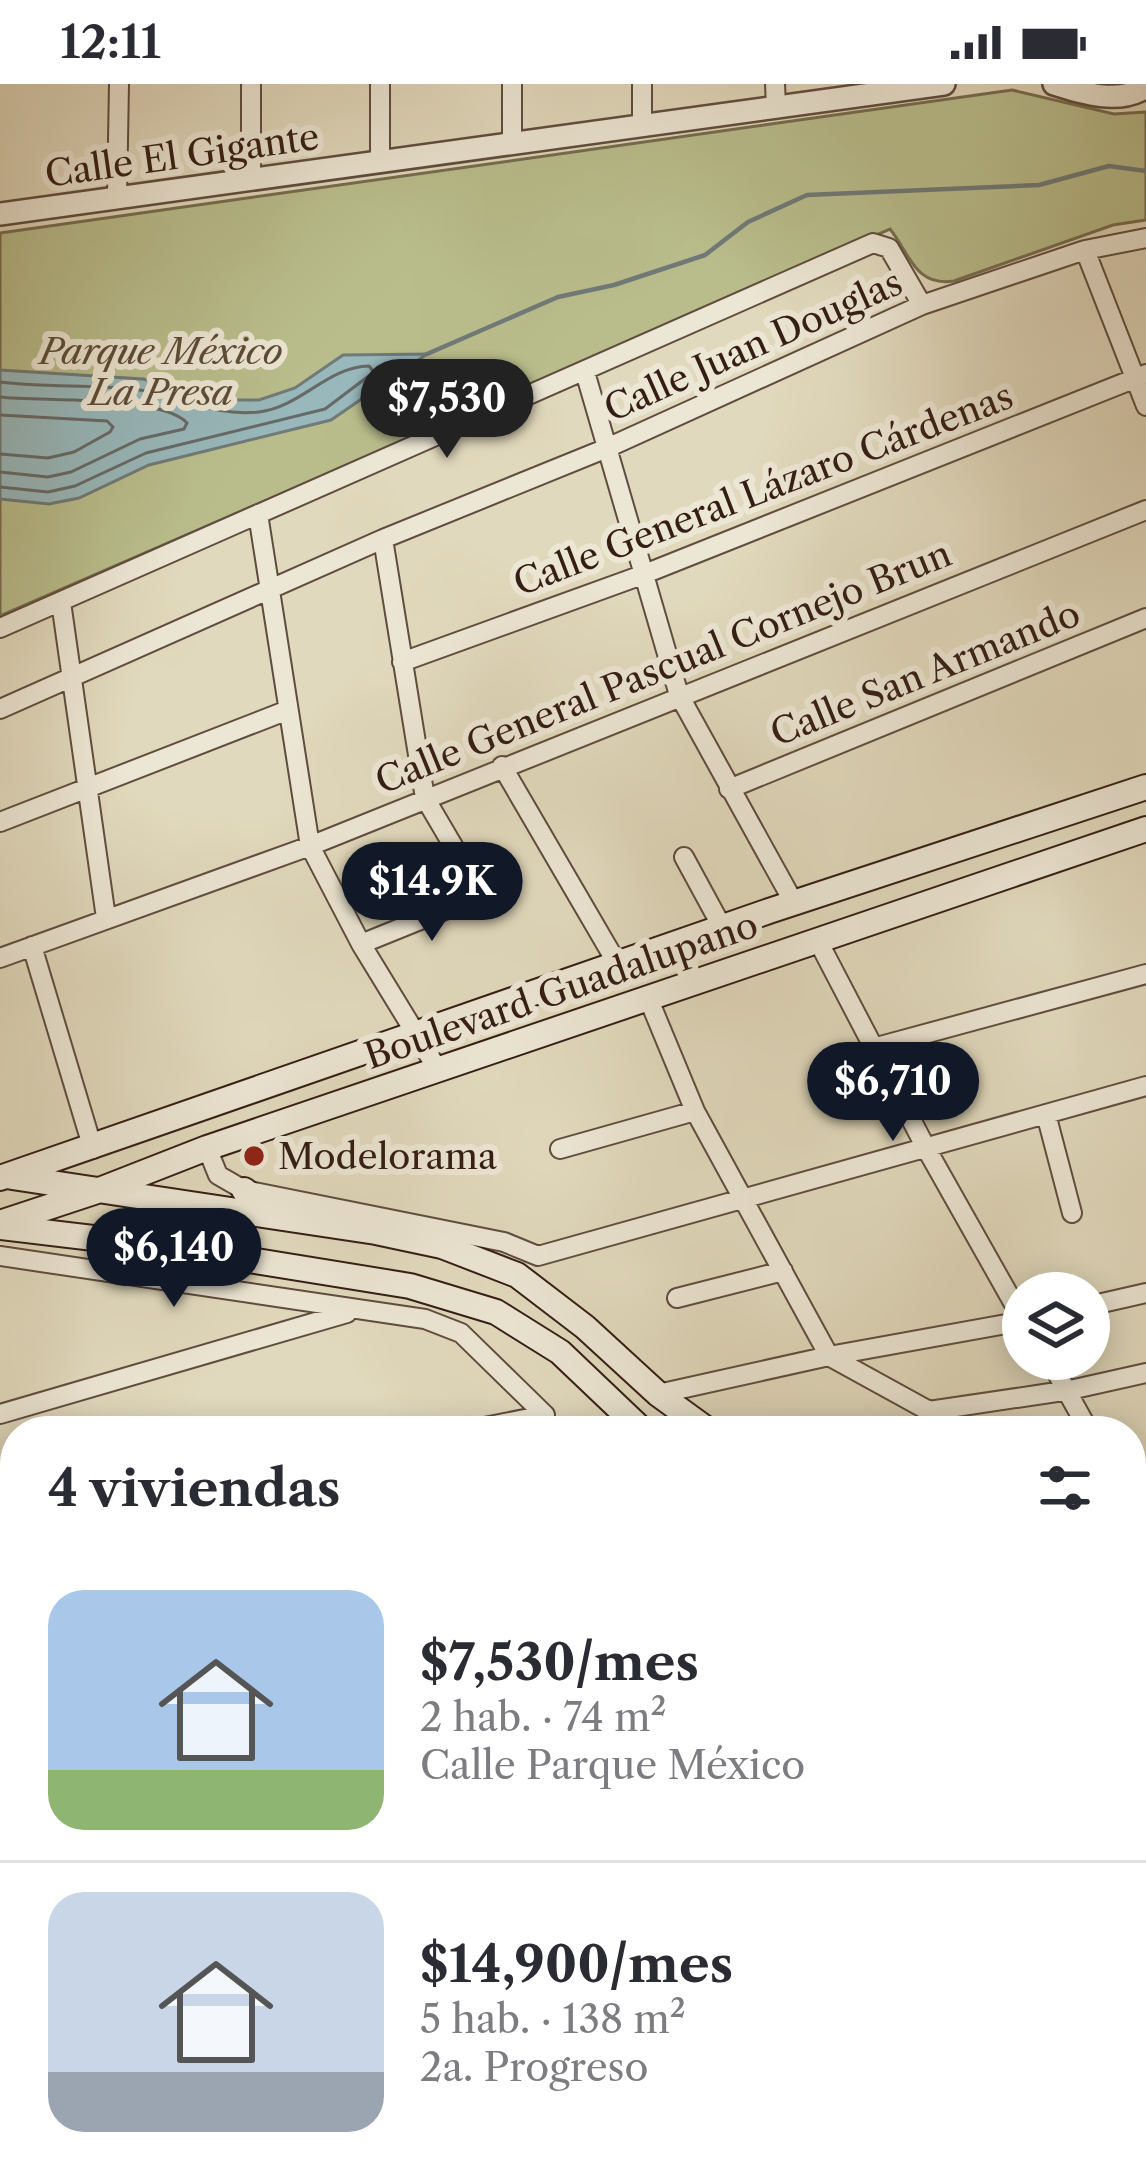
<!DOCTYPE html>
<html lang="es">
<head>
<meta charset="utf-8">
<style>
	body { margin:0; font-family:"Libre Caslon Text",serif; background:#f2f2f3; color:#2b2b33; height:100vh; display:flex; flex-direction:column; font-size:45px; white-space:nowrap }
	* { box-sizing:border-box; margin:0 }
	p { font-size:39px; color:#7c7c81 }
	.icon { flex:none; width:66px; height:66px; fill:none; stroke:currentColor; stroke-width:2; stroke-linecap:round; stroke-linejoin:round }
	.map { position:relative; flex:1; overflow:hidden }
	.details { position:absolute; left:0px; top:1332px; width:1146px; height:768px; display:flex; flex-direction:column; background:#fff; border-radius:48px 48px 0 0; box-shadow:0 6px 30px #0003 }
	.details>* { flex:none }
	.controls { position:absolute; left:1002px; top:1188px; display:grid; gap:24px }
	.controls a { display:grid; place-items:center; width:108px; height:108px; border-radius:50%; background:#fff; box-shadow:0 6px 30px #0003; font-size:60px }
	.price { position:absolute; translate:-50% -102px; padding:0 27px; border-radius:42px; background:#111827; color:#fff; font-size:39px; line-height:78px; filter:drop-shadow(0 3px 6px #0008) }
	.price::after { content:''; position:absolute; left:50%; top:72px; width:36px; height:27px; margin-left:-18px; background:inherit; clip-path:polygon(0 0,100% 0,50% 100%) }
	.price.selected { background:#222; color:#fff }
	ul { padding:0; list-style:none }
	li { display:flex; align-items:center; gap:36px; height:300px; padding:0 48px }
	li+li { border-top:3px solid #e1e1e2 }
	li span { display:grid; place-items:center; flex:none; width:336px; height:240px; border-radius:36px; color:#555 }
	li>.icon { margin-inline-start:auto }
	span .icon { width:144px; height:144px; fill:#fffc; stroke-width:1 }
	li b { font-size:51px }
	h2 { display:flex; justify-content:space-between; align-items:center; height:144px; padding:0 48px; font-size:51px }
	.status { display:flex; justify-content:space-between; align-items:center; height:84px; padding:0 60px; background:#fff; direction:ltr }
	.status svg { height:33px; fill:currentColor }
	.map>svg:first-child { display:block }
	.green { fill:#b9bd8c; stroke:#766d50; stroke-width:3 }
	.water { fill:#98b8bb; stroke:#707a78; stroke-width:3 }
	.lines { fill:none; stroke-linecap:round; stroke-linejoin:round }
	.shore { stroke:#666a68; stroke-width:3 }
	.stream { stroke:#707a78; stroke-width:4.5 }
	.minor-casing { stroke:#5f4c3e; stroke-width:22 }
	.tertiary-casing { stroke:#5f4c3e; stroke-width:26 }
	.secondary-casing { stroke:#341d14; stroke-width:28 }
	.minor { stroke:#ece6d4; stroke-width:18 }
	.tertiary { stroke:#ece6d4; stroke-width:21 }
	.secondary { stroke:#ece6d4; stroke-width:24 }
	.poi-dot { fill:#8f2418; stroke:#ece6d4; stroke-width:4.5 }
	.labels { text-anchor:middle; stroke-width:12; stroke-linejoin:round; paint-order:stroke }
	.street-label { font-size:36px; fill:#341d14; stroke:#ece6d4 }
	.park-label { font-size:36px; font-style:italic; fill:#5c4d38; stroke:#ece6d4 }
	.poi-label { font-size:36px; fill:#341d14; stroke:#ece6d4; text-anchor:start }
</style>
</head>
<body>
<div class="status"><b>12:11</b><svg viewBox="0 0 49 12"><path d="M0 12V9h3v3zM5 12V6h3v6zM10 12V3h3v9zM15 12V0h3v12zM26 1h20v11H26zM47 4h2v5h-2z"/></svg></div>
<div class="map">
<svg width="1146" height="2100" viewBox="0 0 1146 2100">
	<rect width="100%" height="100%" fill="#e1d9bd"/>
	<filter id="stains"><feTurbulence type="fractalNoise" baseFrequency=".00167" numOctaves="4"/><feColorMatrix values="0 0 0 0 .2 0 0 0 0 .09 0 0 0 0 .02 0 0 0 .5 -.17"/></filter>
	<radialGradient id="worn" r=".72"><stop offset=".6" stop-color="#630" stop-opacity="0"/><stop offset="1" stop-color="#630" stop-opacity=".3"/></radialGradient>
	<path class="green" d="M1012,6L1114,30L1146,28V136L1113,141L954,197C915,203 910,170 890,145L0,532V149Z
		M881,2085H1066V2100H881Z"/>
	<path class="water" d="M427,270L331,336L149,381L79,414L49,420L0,415V286L143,295L217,316H259L295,304L343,271Z"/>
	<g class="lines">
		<path class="shore" d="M0,298C47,304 94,300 140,306C182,313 215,333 259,328C301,323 327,283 369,282L374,288L325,325L146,369L75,402L48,408L0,403
			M0,313C42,318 161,311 187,339L184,345L140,355L71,388L48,393L0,388
			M0,331L107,337L113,343L110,348L74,368L48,374L0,370"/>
		<path class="stream" d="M427,270L558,213L614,201L705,171L748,138L807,111L1039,101L1109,82L1146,87"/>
		<g class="minor-casing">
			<path id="minor" d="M251,0V95
				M775,0L776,22
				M642,43V0
				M512,59V0
				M380,77V0
				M117,113L119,0
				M1085,166L1146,322
				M585,288L679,611L794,819
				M258,430L310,762L361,860L438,986
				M61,518L106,834
				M0,544L873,159L889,164L922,221
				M402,578L642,491L1146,290
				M0,625L383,455L607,364L922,221L1085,166L1146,154
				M502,682L618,881
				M729,705L1146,534
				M0,738L288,626
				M684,773L722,843
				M817,855L926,1064L1023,1236
				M361,860L482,811L425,714L383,455
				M32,862L93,1065
				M0,874L310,762L1146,426
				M649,916L695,1027L829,1272L929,1327L938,1347
				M873,964L1146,890
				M1046,1030L1072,1129
				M207,1064L218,1091L244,1106L504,1158L538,1172L1146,1002
				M560,1065L695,1027
				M0,1172L425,1235L461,1249L545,1331
				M677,1214L783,1187
				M1089,1222L1146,1209
				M1049,1275L1089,1347
				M658,1310L829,1272L1023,1237
				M929,1327L1070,1306L1146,1289
				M0,1330L347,1229
				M464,1347L545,1331
				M1131,1432L1146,1457
				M0,1441L15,1438
				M1131,1526L1146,1522
				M1131,1637L1146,1633
				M1131,1747L1146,1744
				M1131,1862L1146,1859
				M1106,2085V2100
				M584,2100L585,2085"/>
		</g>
		<g class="tertiary-casing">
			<path id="tertiary" d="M1054,0C1082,9 1119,21 1146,3
				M0,130L944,0"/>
		</g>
		<g class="secondary-casing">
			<path id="secondary" d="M12,1093L376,1148L442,1162L517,1191L585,1243L658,1310L709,1347
				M0,1094L769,827L1146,703
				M244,1106L279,1132
				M0,1139L97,1107L207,1064L1146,745
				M0,1143L169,1163L410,1202L496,1228L560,1268L643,1347
				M862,2085V2100
				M1077,2085V2100"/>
		</g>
		<use href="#minor" class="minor"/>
		<use href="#tertiary" class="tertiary"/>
		<use href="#secondary" class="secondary"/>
	</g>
	<circle class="poi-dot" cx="254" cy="1072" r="12"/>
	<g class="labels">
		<g class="street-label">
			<text transform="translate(182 71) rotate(-8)" y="13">Calle El Gigante</text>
			<text transform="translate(753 261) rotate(-24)" y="13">Calle Juan Douglas</text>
			<text transform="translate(763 405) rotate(-21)" y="13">Calle General Lázaro Cárdenas</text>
			<text transform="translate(663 583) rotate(-22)" y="13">Calle General Pascual Cornejo Brun</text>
			<text transform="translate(925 589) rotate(-22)" y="13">Calle San Armando</text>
			<text transform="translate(561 906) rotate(-19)" y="13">Boulevard Guadalupano</text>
		</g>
		<g class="park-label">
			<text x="161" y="280">Parque México<tspan x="161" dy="41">La Presa</tspan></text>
		</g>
		<g class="poi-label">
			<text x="278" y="1085">Modelorama</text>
		</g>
	</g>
	<rect width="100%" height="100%" filter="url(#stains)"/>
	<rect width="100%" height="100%" fill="url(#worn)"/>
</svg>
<div class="controls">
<a><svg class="icon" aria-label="layers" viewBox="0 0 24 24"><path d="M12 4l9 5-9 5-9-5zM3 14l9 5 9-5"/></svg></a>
</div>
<b class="price selected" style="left:447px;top:377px">$7,530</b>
<b class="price" style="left:432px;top:860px">$14.9K</b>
<b class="price" style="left:893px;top:1060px">$6,710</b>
<b class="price" style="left:174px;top:1226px">$6,140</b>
<section class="details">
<h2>4 viviendas<svg class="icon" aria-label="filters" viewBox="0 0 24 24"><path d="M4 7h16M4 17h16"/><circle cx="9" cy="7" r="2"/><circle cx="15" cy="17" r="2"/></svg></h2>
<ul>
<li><span style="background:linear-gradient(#a9c7e8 75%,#8fb573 0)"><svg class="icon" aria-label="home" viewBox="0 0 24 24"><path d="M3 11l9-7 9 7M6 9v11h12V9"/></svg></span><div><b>$7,530/mes</b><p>2 hab. · 74 m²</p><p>Calle Parque México</p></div></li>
<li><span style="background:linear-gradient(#c9d6e8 75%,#9aa5b1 0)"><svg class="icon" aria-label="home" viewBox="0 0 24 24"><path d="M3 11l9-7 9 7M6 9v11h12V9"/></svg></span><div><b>$14,900/mes</b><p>5 hab. · 138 m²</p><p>2a. Progreso</p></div></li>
</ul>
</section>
</div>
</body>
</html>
